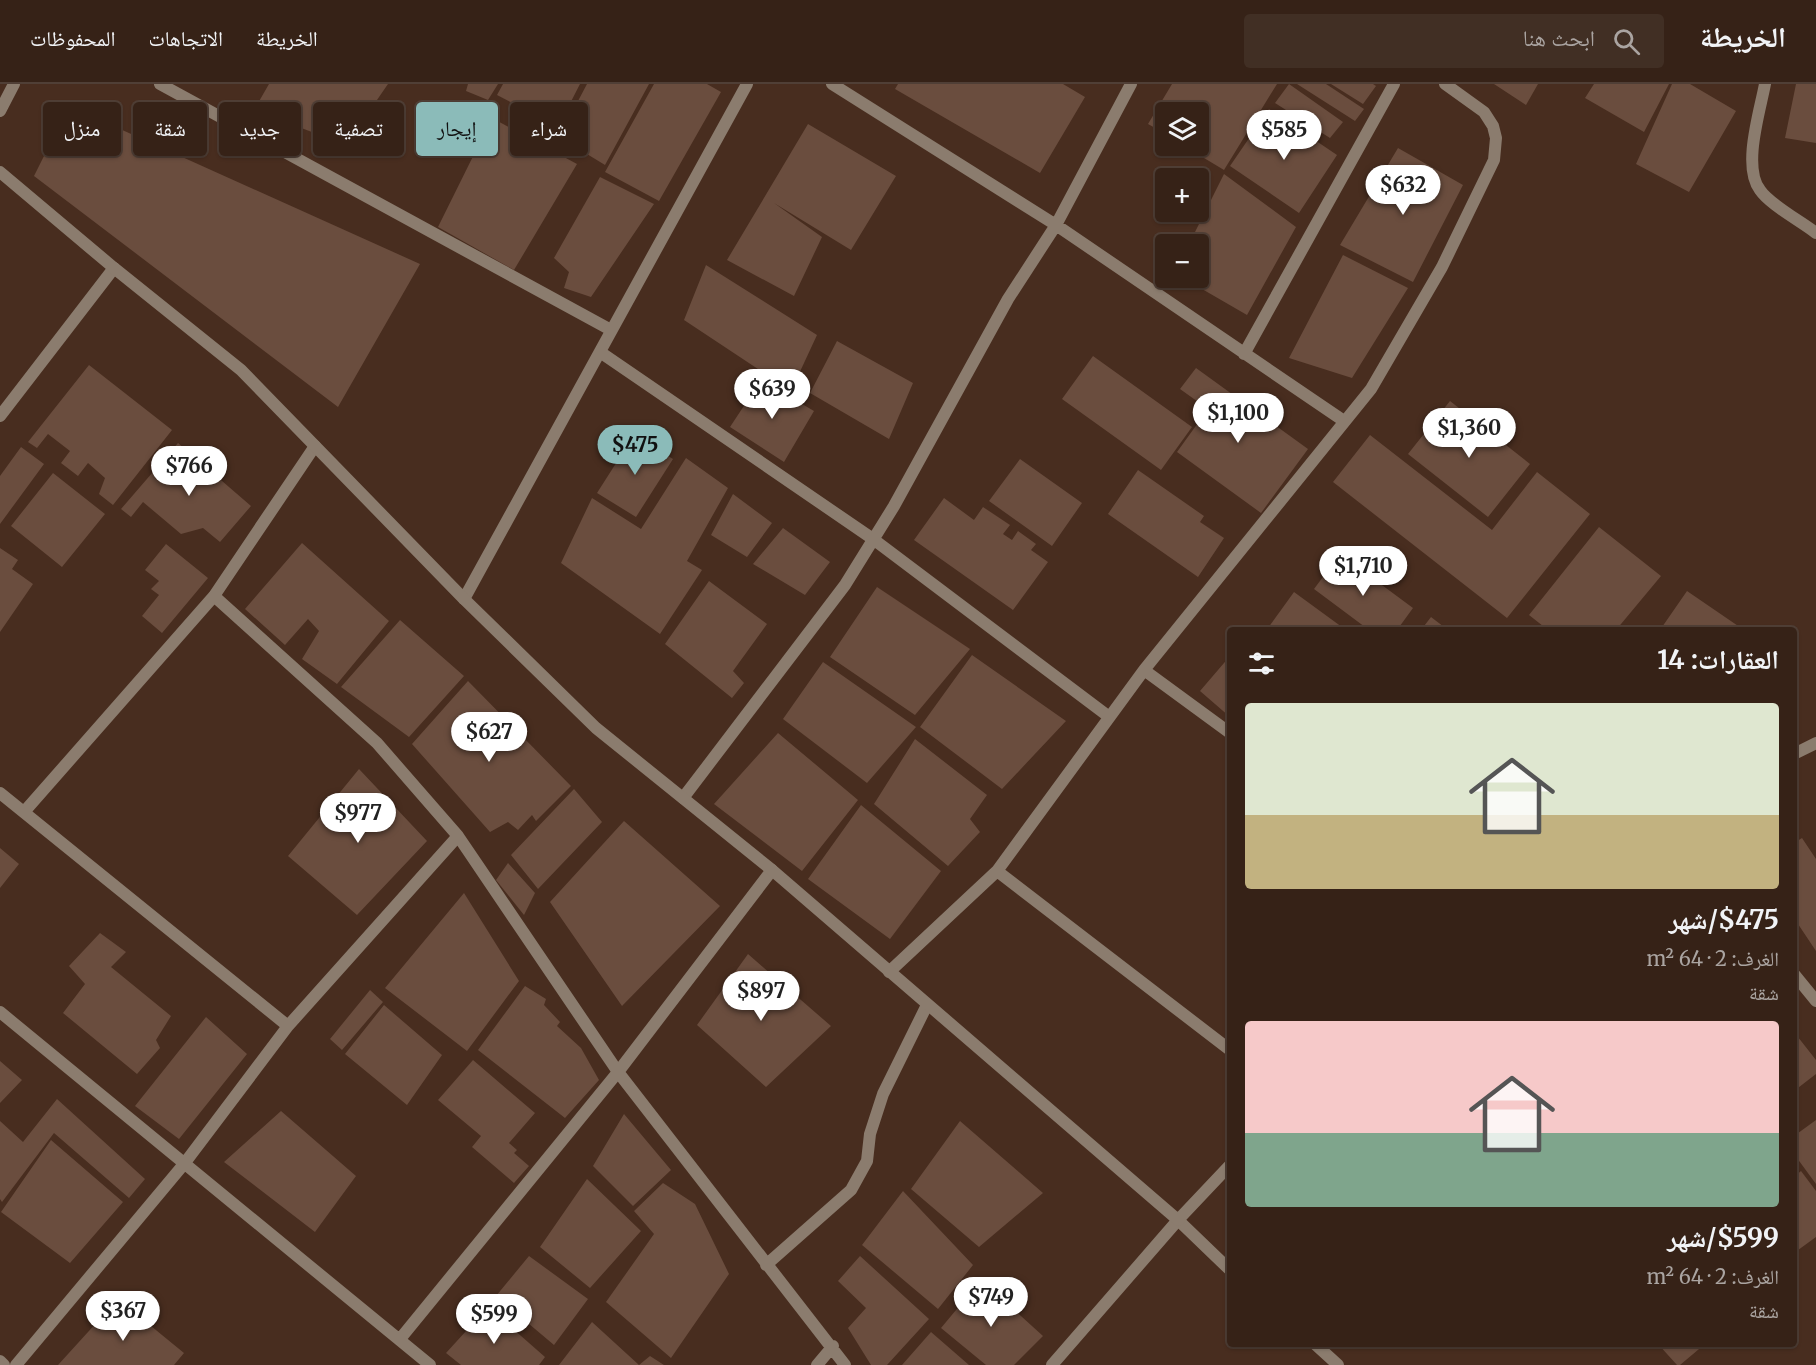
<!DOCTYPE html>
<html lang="ar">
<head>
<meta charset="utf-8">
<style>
	body { margin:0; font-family:Merriweather,"Noto Naskh Arabic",serif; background:#412f24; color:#f1f3f6; direction:rtl; height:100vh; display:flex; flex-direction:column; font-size:22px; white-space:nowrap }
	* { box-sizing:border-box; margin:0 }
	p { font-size:20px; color:#aaa4a1 }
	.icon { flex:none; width:33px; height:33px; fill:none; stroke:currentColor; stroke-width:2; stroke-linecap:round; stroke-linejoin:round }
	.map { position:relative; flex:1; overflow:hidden; direction:ltr }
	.details { position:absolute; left:1227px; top:543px; width:570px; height:720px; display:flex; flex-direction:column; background:#362217; border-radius:6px; box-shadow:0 2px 4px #0004,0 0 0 2px #503f36; direction:rtl }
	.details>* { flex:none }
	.top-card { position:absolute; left:18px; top:18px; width:570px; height:54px; direction:rtl; display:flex; gap:12px }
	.fabs { position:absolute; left:1155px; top:18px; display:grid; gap:12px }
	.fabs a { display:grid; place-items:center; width:54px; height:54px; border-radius:6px; background:#362217; box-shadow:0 2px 4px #0004,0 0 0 2px #503f36; font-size:30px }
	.price { position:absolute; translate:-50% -51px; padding:0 14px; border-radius:21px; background:#fff; color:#222; font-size:20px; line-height:39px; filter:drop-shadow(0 2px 3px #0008) }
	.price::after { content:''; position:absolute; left:50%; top:36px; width:18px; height:14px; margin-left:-9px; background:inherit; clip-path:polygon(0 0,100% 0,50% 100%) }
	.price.selected { background:#8bbbb9; color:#111 }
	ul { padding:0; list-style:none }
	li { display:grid; align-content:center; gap:12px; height:318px; padding:0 18px }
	li span { display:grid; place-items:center; height:186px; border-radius:6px; color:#555 }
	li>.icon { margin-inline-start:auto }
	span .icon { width:108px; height:108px; fill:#fffc; stroke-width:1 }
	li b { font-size:26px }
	h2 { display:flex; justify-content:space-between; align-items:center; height:72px; padding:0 18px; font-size:26px }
	.chip { padding:0 21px; border-radius:6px; background:#362217; box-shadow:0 2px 4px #0004,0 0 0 2px #503f36; font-size:21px; line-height:54px }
	.chip.selected { background:#8bbbb9; color:#111 }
	header { display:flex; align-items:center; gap:36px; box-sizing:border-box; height:84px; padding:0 30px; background:#362217; border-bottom:2px solid #503f36 }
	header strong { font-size:28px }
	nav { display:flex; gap:33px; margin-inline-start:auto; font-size:21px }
	.search { width:420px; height:54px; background:#412f24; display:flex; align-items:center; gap:15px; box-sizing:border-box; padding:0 21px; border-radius:6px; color:#aaa4a1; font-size:22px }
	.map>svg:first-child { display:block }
	.building { fill:#6a4d3e }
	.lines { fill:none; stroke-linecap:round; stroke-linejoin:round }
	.minor { stroke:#8b7c6e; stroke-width:12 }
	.tertiary { stroke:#8b7c6e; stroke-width:12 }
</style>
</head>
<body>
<header>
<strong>الخريطة</strong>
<div class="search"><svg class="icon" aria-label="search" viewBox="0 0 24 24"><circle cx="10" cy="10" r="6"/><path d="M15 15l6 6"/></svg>ابحث هنا</div>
<nav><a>الخريطة</a><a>الاتجاهات</a><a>المحفوظات</a></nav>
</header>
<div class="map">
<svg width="1816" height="1281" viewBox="0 0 1816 1281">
	<rect width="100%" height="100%" fill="#482d1f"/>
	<path class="building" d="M269,0H388L346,61L254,26Z
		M468,0H498L488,16L466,7Z
		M503,0H580L558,43L497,11Z
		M587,0H649L605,81L559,53Z
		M654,0H707L721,8L659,117L605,88Z
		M898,0H1063L1085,13L1040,89L895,5Z
		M1172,0H1277L1224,86L1184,62H1198V28H1166V50L1148,40Z
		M1289,0L1343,38L1330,54L1275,19Z
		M1297,0H1326L1364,25L1355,37Z
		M1331,0H1373L1376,2L1363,20Z
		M1494,0H1538L1526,21Z
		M1594,0H1669L1644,48L1585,14Z
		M1672,0H1690L1736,27L1689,108L1636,80Z
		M1796,0H1816V59L1785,54Z
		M69,22L420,180L338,323L34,92Z
		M1269,25L1337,71L1299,129L1230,82Z
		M492,34L577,80L514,186L438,143Z
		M808,40L896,92L851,166L774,119L822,153L794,212L727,176Z
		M1398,64L1463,101L1413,198L1340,161Z
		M1224,90L1296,143L1247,231L1183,194H1198V160H1189Z
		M600,93L654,120L591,213L564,204L569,188L554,174Z
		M1343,171L1408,204L1352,294L1289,274Z
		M706,181L817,251L791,307L684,236Z
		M837,257L913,299L889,355L810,309Z
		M1093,272L1192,343L1161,386L1062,315Z
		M89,281L172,346L113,421L99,410L105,394L88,379L78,392L61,379L70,367L48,350L37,364L28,358Z
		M1196,284L1308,365L1261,429L1177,368L1208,325L1180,305Z
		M761,296L814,327L784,378L730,343Z
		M1450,317L1530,380L1488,433L1408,370Z
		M634,351L673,375L636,433L597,409Z
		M1370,351L1492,446L1537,388L1590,430L1507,534L1333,398Z
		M178,359L251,422L220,458L203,444L181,450L143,418L131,433L121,425Z
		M21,363L44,380L0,440V392Z
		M686,374L728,404L687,477L702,486L660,550L561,479L592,414L641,445Z
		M1020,375L1082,419L1052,462L989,417Z
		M1138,386L1204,432L1200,438L1224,454L1198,493L1108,430Z
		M53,389L105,430L62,483L11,442Z
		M733,410L772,439L747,473L711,451Z
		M944,414L974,436L983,423L1010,441L1003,450L1012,456L1018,447L1036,460L1031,466L1048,478L1013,526L914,456Z
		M1599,443L1661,492L1616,546H1548L1529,531Z
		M783,444L830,478L805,511L753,480Z
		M302,459L389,537L337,600L302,575L319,547L308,535L285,561L245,525Z
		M166,460L208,494L162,549L142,532L159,511L151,505L159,497L145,486Z
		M0,464L18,476L12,485L33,500L0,548Z
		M1340,470L1413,524L1397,546H1369L1314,505Z
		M709,497L767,540L733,587L744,599L732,614L665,560Z
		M877,503L970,565L915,631L830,573Z
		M1687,507L1744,546H1660Z
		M1294,508L1346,546H1271L1268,544Z
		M1431,533L1448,546H1421Z
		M400,536L464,592L409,653L341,603Z
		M972,571L1066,637L1002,705L920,643Z
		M1230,572V633L1200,607Z
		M823,578L916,643L867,699L783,635Z
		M468,597L571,702L536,737L532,731L518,746L508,738L490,748L412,660Z
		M778,649L858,716L802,787L714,720Z
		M915,655L987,711L970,735L980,748L948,782L874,720Z
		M359,685L427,757L357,831L288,772Z
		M574,705L602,738L538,805L511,771Z
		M861,721L941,787L890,855L808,795Z
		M624,737L720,822L622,922L550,818Z
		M1802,754L1816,775V867L1794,834V759Z
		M0,764L19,780L0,804Z
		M508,779L535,809L524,831L496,796Z
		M464,809L519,897L467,967L385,904Z
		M100,849L126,868L111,883L171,932L156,956L160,964L137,990L63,929L85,900L69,882Z
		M748,870L831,942L766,1003L697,941Z
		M525,902L546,915L544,921L560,938L557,942L581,964L599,996L565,1034L478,966Z
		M370,906L383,918L342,966L330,955Z
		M384,921L442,971L407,1021L345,970Z
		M206,933L247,970L179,1055L135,1022Z
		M1794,948L1816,976V990L1794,1007Z
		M473,976L535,1029L509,1059L517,1066L514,1069L529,1082L514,1099L472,1063L481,1052L438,1016Z
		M0,977L22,996L0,1019Z
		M57,1015L145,1095L129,1114L54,1049L2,1118L0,1115V1037L23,1058Z
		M281,1027L356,1092L315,1148L224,1078Z
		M624,1030L671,1086L633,1122L593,1082Z
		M1816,1036V1100L1794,1070V1052Z
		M960,1037L1043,1109L979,1163L911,1105Z
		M51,1056L123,1118L70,1179L1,1128Z
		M1801,1087L1816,1107V1153L1794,1169V1093Z
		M587,1095L641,1147L590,1204L540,1163Z
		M663,1099L695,1120L729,1190L671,1274L606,1218L654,1150L634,1127Z
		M903,1107L973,1181L938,1225L862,1161Z
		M529,1172L588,1215L554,1261L496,1212Z
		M860,1172L929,1235L887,1281H871L848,1244L866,1224L838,1197Z
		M981,1196L1043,1252L1014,1281H986L941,1244Z
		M118,1215L184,1269L174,1281H58Z
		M488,1223L545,1273L539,1281H461L446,1269Z
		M592,1238L639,1281L650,1272L664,1281H559Z
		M931,1248L969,1281H902Z
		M1658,1260H1705L1680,1281H1677Z"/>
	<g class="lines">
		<path class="minor" d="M160,0L611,246
			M832,0L1056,141L1344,337
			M1765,0C1760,27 1742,83 1760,106C1770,121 1801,137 1816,149
			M0,27L14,0
			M600,268L873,455L1108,632
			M1244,270L1394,0
			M0,332L114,184
			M214,512L377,659L458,752L618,988L845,1281
			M464,515L747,0
			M1144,586L1230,649
			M0,709L288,942
			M683,714L845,501L894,422L1008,215L1056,141L1131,0
			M24,728L214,512L315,362
			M997,787L1230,966
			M889,888L997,787L1144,586L1371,305L1442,183L1494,76L1496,54L1493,42L1484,28L1445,0
			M1794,890L1816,917
			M0,928L430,1281
			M766,1181L851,1106L867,1077L870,1050L883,1010L927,921
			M400,1255L618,988L772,786
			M1315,1260L1338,1281
			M0,1277L4,1281
			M16,1281L184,1080L288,942L458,752
			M817,1281L833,1262
			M1052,1281L1178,1136L1230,1186"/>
		<path class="tertiary" d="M0,88L114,184L241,286L464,515L596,644L772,786L1178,1136L1230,1081
			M1794,670L1816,659"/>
	</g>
</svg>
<div class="fabs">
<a><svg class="icon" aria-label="layers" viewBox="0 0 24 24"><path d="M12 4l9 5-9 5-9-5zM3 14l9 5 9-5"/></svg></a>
<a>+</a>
<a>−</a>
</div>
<b class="price" style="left:1284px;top:77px">$585</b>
<b class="price" style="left:1403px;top:132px">$632</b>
<b class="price" style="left:772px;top:336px">$639</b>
<b class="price" style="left:1238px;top:360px">$1,100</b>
<b class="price" style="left:1469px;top:375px">$1,360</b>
<b class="price selected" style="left:635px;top:392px">$475</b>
<b class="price" style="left:189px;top:413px">$766</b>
<b class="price" style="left:1363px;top:513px">$1,710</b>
<b class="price" style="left:489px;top:679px">$627</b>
<b class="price" style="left:358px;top:760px">$977</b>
<b class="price" style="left:761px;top:938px">$897</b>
<b class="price" style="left:991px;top:1244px">$749</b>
<b class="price" style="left:123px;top:1258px">$367</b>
<b class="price" style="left:494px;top:1261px">$599</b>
<div class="top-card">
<a class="chip">شراء</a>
<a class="chip selected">إيجار</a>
<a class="chip">تصفية</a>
<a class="chip">جديد</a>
<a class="chip">شقة</a>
<a class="chip">منزل</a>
</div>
<section class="details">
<h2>العقارات: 14<svg class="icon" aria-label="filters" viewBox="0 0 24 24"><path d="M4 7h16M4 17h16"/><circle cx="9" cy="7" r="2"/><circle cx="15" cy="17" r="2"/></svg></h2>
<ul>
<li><span style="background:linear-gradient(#dfe7d0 60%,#c2b280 0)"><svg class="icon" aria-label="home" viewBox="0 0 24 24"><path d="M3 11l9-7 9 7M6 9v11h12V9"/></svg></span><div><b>$475/شهر</b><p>الغرف: 2 · 64 m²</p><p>شقة</p></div></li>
<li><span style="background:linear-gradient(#f6c9c9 60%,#7fa58c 0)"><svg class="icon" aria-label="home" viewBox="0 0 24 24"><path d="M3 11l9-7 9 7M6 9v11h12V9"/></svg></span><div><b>$599/شهر</b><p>الغرف: 2 · 64 m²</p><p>شقة</p></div></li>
</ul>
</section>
</div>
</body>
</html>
